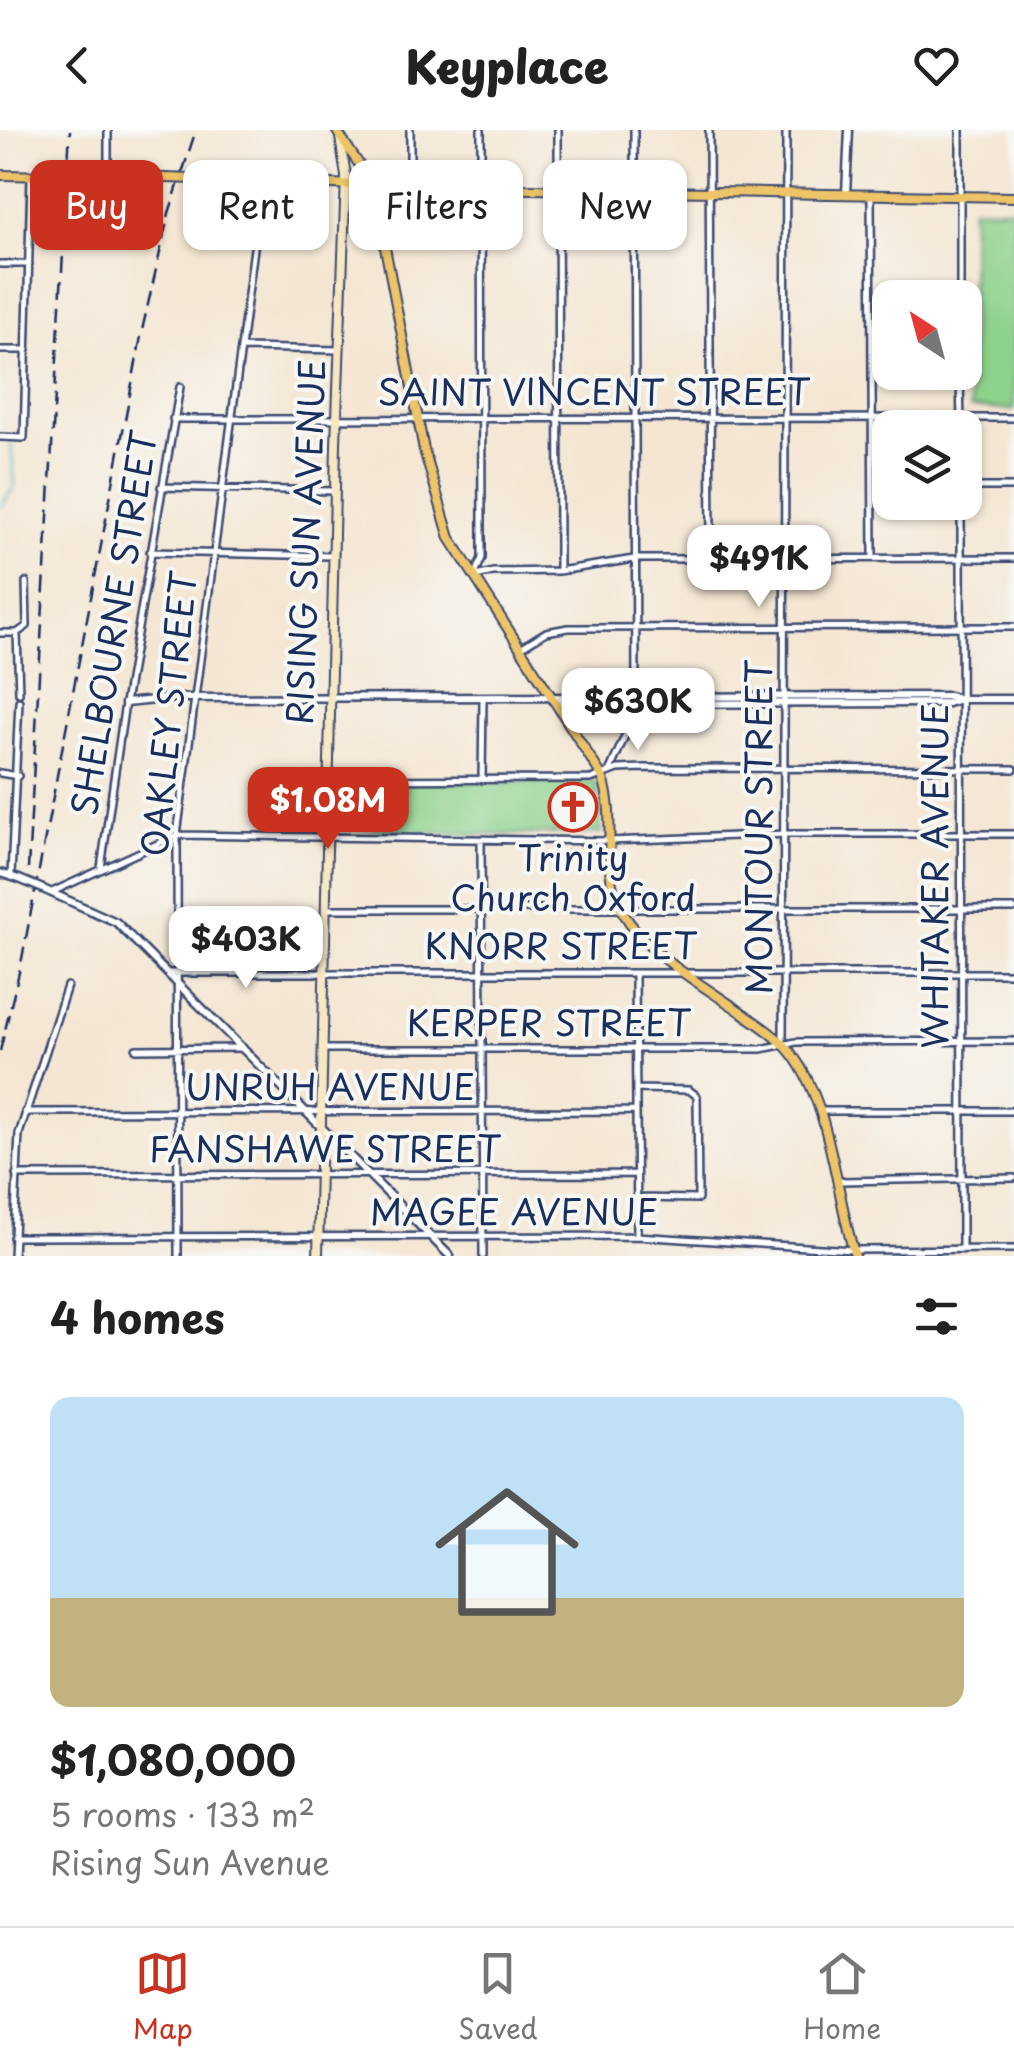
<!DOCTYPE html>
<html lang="en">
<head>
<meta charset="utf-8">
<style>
	body { margin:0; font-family:"Playpen Sans",sans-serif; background:#f2f2f2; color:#222; height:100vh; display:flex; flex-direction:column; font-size:38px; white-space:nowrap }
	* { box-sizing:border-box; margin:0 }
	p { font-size:32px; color:#767676 }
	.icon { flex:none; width:55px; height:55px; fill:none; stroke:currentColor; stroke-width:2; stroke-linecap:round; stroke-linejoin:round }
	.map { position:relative; height:1126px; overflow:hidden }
	.details { display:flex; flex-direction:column; background:#fff; flex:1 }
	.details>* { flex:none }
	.top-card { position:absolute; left:30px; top:30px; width:955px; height:90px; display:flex; gap:20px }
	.needle { width:65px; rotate:324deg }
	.fabs { position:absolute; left:872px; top:150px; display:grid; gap:20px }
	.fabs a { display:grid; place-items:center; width:110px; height:110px; border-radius:20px; background:#fff; box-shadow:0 2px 8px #0004; font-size:50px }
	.price { position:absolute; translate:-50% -85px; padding:0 22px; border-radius:20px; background:#fff; color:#222; font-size:32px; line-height:65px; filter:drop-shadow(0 2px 5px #0008) }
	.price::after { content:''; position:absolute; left:50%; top:60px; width:30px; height:22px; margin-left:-15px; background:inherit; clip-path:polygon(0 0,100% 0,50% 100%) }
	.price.selected { background:#c8321e; color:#fff }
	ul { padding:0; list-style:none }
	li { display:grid; align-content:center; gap:20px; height:530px; padding:0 50px }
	li span { display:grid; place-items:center; height:310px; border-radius:20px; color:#555 }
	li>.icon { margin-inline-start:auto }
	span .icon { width:180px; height:180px; fill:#fffc; stroke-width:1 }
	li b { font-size:42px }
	h2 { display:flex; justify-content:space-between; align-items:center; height:120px; padding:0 50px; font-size:42px }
	.tag { padding:0 35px; border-radius:20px; background:#fff; box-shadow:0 2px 8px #0004; font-size:35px; line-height:90px }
	.tag.selected { background:#c8321e; color:#fff }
	header { display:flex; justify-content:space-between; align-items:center; height:130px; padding:0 50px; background:#fff; font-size:45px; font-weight:800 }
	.tabs { display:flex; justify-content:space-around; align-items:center; height:140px; border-top:2px solid #e0e0e0; background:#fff; font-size:28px; color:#767676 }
	.tabs a { display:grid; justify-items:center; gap:5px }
	.tabs .selected { color:#c8321e }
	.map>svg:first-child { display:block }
	.green { fill:#8dd28b; stroke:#548074; stroke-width:2.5 }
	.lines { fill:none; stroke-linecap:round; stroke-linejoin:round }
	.stream { stroke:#49b7c3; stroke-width:2.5 }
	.minor-casing { stroke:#3c4a6f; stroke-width:10 }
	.tertiary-casing { stroke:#3c4a6f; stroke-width:11 }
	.secondary-casing { stroke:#3c4a6f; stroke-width:12 }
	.primary-casing { stroke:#3c4a6f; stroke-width:12 }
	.minor { stroke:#fff; stroke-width:5 }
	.tertiary { stroke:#fff; stroke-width:6 }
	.secondary { stroke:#f8e7c3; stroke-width:8 }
	.primary { stroke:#eec469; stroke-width:8 }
	.rail { stroke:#1b2f5e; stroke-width:2.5; stroke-dasharray:15 8; stroke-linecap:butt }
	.tertiary-bridge-casing { stroke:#3c4a6f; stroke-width:11; stroke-linecap:butt }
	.primary-bridge-casing { stroke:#3c4a6f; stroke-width:12; stroke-linecap:butt }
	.tertiary-bridge { stroke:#fff; stroke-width:6 }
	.primary-bridge { stroke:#eec469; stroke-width:8 }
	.labels { text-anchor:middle; stroke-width:8; stroke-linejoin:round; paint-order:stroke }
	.street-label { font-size:35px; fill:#1b2f5e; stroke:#f6f6f2 }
	.poi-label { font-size:35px; fill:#1b2f5e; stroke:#f6f6f2 }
</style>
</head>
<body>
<header><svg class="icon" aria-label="back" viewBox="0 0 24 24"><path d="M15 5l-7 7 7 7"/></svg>Keyplace<svg class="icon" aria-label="heart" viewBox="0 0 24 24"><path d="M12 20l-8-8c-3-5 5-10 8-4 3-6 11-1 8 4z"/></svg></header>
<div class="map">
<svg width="1014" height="1126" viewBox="0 0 1014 1126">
	<rect width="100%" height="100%" fill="#f6f6f2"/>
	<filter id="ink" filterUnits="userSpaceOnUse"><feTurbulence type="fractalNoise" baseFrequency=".01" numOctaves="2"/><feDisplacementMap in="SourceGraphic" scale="20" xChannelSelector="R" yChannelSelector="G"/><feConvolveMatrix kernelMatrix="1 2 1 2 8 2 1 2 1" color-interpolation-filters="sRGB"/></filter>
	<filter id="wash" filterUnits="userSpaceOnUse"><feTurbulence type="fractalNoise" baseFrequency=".0048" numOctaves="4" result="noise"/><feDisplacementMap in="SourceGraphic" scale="40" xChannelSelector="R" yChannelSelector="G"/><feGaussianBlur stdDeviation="2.25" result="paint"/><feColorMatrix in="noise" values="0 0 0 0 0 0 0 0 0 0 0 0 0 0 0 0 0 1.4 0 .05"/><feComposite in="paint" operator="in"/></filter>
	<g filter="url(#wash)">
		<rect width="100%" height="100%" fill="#f4e6d2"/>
		<path class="green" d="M972,78H1014V280L970,278Z
			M337,652H386L385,655L358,656L357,679H351L350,691L385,687L391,691L393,700L335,697Z
			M409,652H596L602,703L488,705L398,701L403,662Z"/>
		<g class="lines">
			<path class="stream" d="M0,378L15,355L11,315"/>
		</g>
	</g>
	<g filter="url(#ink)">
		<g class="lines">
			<g class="minor-casing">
				<path id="minor" d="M558,0L559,441
					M709,0L711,428
					M108,47V0
					M410,56V0
					M871,66L873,428
					M0,134H29
					M960,168V0
					M241,218L340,220
					M0,220H27
					M960,242L961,298
					M173,289L1014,288
					M0,307L24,308L31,46
					M161,357L333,361
					M965,357H1014
					M961,372L962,1120
					M150,422L332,426
					M475,444L482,428V413L481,0
					M476,446L493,442L559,441L634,429L1014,428
					M0,503H17
					M522,517L546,502L568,498L1014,497
					M19,563L17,503L27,496L26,452
					M609,642L625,606L636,566L634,0
					M0,643L18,646
					M328,650L591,649L618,639L644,638L1014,639
					M482,650L483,569
					M481,710L483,1126
					M101,738L125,573L180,257
					M11,746L19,571
					M52,762L177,705L609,711L786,704H1014
					M327,779H1014
					M169,843H1014
					M635,844L637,1106
					M783,914L786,0
					M136,919L243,918
					M323,919H761L796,912L1014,911
					M636,959L689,960L697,966L698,1065V1069L636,1068
					M821,981H1014
					M25,982L635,981
					M16,1045L635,1044
					M839,1051L1014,1048
					M13,1107L637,1106L853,1120L1014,1119
					M13,1126L19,1004L67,856
					M178,1126L177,705L263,50"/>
			</g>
			<g class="tertiary-casing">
				<path id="tertiary" d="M846,64L849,0
					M555,569L566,574L948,573L961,569
					M125,573L176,568L949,566L961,569H1014
					M0,743L19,749
					M43,759L116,792L450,1126"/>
			</g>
			<g class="secondary-casing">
				<path id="secondary" d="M318,1126L336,314L346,46L340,7"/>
			</g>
			<g class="primary-casing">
				<path id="primary" d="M336,0L373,55L424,320L450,408L602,646C619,689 598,741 622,781C649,827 702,854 744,884C758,894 774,904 786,917C831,967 835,1063 855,1126
					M0,45L166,48
					M194,49L411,57L1014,67"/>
			</g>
			<use href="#minor" class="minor"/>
			<use href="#tertiary" class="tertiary"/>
			<use href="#secondary" class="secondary"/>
			<use href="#primary" class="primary"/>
			<path class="rail" d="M28,739L70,0
				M0,921L21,834L143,196L169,83L196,0"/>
			<g class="tertiary-bridge-casing">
				<path id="tertiary-bridge" d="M19,749L43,759"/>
			</g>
			<g class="primary-bridge-casing">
				<path id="primary-bridge" d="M166,48L194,49"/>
			</g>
			<use href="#tertiary-bridge" class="tertiary-bridge"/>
			<use href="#primary-bridge" class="primary-bridge"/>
		</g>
	</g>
	<defs>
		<g id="church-ring" transform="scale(2.5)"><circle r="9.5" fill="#f6f6f2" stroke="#c8321e" stroke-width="1.5"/><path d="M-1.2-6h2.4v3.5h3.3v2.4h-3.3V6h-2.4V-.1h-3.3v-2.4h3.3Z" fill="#c8321e"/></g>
	</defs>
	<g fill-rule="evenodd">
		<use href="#church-ring" x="573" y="677"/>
	</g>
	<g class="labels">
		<g class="street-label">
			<text x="594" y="275">SAINT VINCENT STREET</text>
			<text transform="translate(307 412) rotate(-88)" y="12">RISING SUN AVENUE</text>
			<text transform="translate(115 493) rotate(-81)" y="12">SHELBOURNE STREET</text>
			<text transform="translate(170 584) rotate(-84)" y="12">OAKLEY STREET</text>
			<text transform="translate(760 697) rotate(-90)" y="12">MONTOUR STREET</text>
			<text transform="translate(936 746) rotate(-90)" y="12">WHITAKER AVENUE</text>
			<text x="561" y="829">KNORR STREET</text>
			<text x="549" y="906">KERPER STREET</text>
			<text x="330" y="970">UNRUH AVENUE</text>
			<text x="325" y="1032">FANSHAWE STREET</text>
			<text x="514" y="1095">MAGEE AVENUE</text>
		</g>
		<g class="poi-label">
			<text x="573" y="741">Trinity<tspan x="573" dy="40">Church Oxford</tspan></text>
		</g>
	</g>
</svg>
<div class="fabs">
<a><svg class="needle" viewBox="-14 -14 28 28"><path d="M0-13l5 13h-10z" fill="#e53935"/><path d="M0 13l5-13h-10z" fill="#767676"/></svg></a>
<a><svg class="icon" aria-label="layers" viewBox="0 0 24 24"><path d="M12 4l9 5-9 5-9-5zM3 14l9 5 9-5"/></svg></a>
</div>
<b class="price" style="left:759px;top:480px">$491K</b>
<b class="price" style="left:638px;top:623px">$630K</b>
<b class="price selected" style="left:328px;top:722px">$1.08M</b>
<b class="price" style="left:246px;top:861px">$403K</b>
<div class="top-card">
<a class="tag selected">Buy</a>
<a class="tag">Rent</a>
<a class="tag">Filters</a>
<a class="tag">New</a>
</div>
</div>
<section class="details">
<h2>4 homes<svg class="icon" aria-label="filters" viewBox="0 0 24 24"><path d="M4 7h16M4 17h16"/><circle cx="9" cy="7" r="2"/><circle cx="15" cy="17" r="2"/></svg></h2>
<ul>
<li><span style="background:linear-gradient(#bfe0f5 65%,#c2b280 0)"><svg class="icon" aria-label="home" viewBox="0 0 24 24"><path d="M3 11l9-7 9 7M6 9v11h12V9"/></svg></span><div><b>$1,080,000</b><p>5 rooms · 133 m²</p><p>Rising Sun Avenue</p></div></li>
</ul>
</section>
<nav class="tabs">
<a class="selected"><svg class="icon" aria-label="map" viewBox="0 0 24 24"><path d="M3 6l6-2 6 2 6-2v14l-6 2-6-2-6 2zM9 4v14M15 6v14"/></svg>Map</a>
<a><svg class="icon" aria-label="saved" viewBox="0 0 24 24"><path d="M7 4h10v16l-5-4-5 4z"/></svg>Saved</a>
<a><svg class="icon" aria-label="home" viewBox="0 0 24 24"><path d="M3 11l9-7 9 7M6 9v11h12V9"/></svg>Home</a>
</nav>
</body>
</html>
